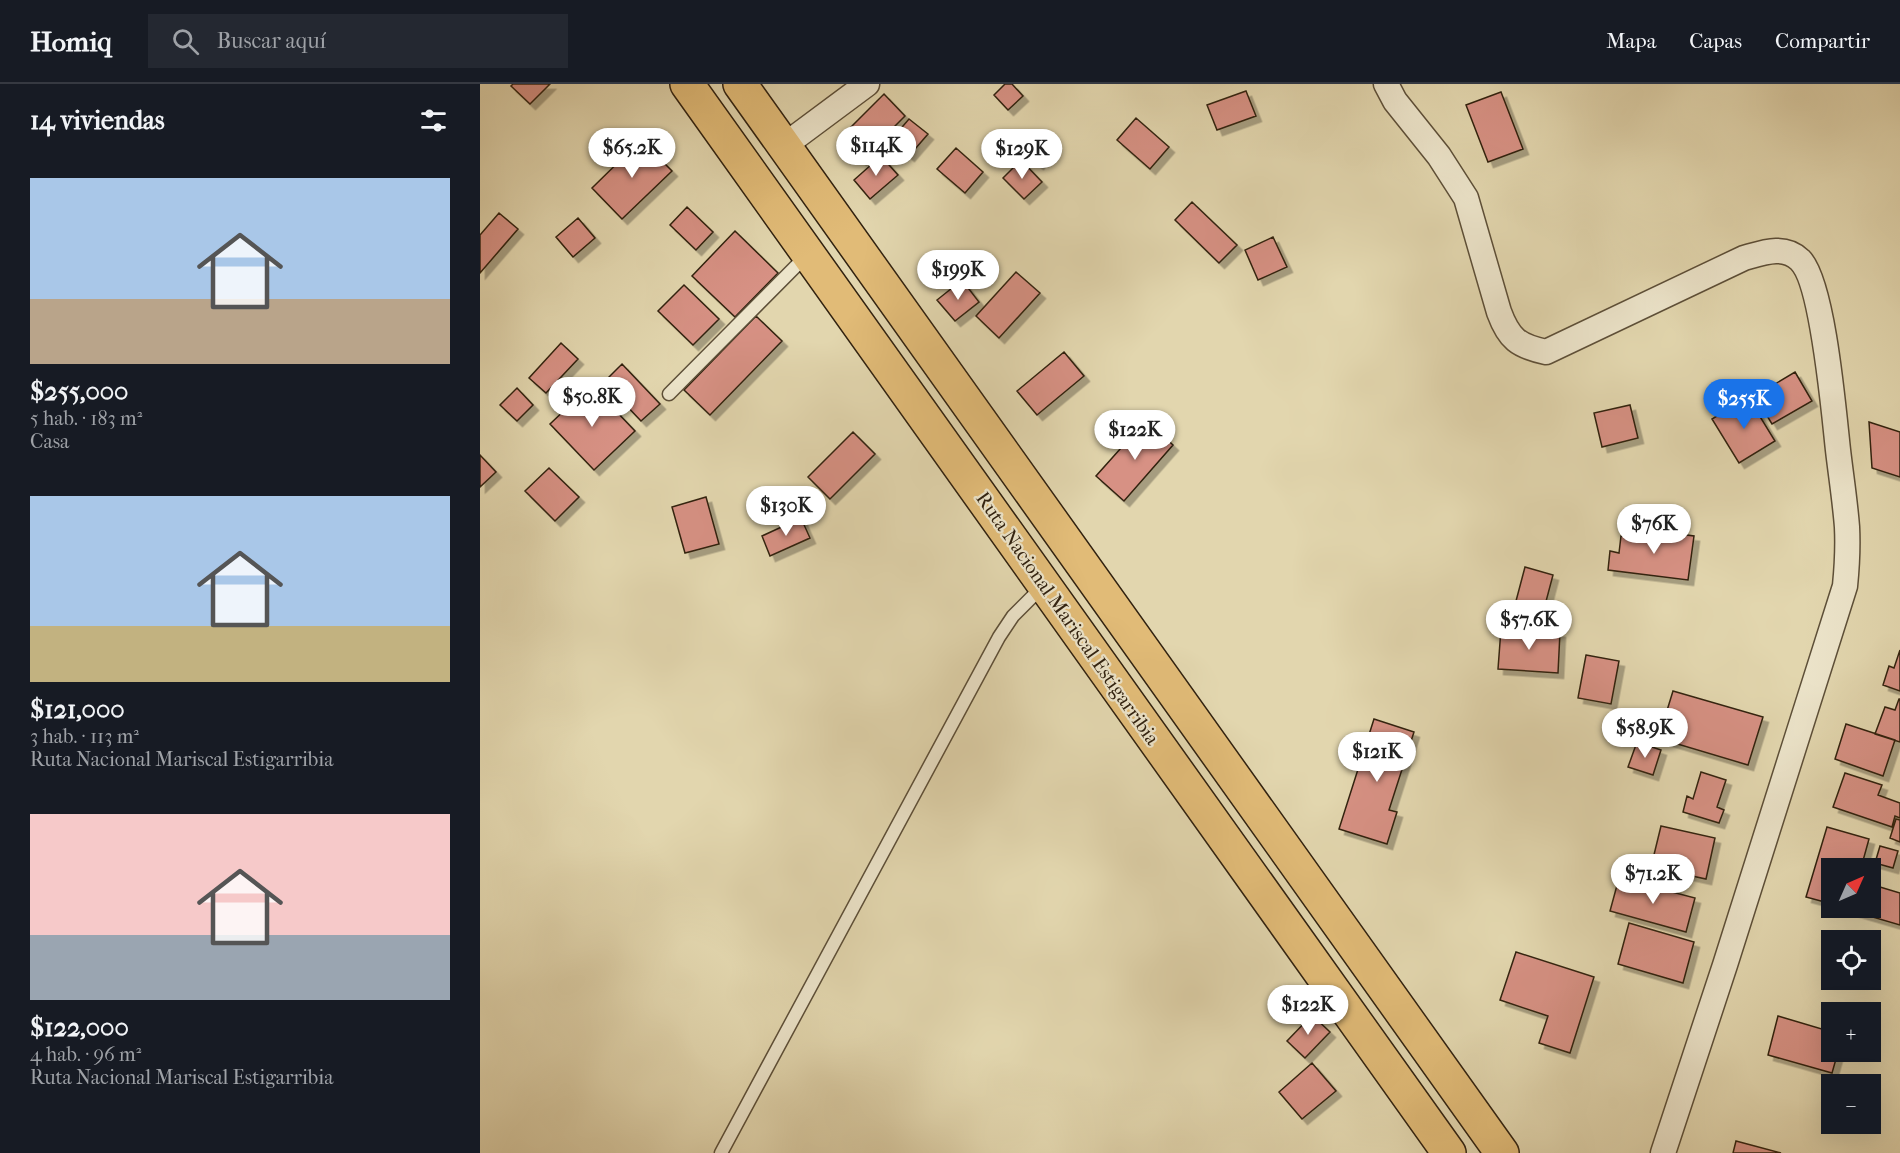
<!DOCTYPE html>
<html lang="es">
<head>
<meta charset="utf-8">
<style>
	body { margin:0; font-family:"IM FELL French Canon",serif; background:#242831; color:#f1f3f6; height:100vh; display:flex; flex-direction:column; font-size:22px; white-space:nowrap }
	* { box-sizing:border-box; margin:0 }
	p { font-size:20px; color:#9ea1a6 }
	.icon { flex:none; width:33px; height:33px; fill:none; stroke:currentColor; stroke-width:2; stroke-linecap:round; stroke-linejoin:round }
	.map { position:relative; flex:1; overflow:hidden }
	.sheet { display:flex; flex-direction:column; background:#171b24; width:480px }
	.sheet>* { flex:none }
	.needle { width:39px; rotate:45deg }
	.buttons { position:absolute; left:1341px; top:774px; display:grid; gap:12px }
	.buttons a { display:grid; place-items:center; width:60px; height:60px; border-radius:0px; background:#171b24; box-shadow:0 6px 24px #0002; font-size:30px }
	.price { position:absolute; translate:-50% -51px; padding:0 14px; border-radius:21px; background:#fff; color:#222; font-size:20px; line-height:39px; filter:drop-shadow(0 2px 3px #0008) }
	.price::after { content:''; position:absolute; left:50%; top:36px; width:18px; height:14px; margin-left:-9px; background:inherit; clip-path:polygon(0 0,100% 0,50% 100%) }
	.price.current { background:#1a73e8; color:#fff }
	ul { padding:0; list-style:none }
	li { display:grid; align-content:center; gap:12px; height:318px; padding:0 30px }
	li span { display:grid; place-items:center; height:186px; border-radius:0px; color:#555 }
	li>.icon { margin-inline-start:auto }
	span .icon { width:108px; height:108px; fill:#fffc; stroke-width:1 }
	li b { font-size:26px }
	h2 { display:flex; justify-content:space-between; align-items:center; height:72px; padding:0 30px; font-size:26px }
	header { display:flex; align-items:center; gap:36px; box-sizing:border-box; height:84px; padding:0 30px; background:#171b24; border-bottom:2px solid #363941 }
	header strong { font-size:28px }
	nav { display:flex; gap:33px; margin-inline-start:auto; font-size:21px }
	.search { width:420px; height:54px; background:#242831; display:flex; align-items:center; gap:15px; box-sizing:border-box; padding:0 21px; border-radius:0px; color:#9ea1a6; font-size:22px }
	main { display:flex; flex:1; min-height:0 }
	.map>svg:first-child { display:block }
	.building { fill:#d79184; stroke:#312210; stroke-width:1.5; filter:url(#shadow) }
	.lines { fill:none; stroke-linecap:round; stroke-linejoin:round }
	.lane-casing { stroke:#5d4f38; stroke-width:15 }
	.street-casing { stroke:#5d4f38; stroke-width:27 }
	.highway-casing { stroke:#312210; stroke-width:36 }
	.lane { stroke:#ece4ca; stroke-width:12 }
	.street { stroke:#ece4ca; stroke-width:24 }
	.highway { stroke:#e1bb77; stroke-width:33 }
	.labels { text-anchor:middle; stroke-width:4.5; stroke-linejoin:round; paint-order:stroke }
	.street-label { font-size:20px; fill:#312210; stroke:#ece4ca }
</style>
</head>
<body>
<header>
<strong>Homiq</strong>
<div class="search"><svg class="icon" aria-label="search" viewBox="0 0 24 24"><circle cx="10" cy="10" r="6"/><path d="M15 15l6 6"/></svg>Buscar aquí</div>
<nav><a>Mapa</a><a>Capas</a><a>Compartir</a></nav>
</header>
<main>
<section class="sheet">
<h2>14 viviendas<svg class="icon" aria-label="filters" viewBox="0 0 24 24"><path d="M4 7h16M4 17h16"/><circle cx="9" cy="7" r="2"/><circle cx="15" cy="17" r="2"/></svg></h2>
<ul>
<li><span style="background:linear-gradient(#a9c7e8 65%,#b9a48a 0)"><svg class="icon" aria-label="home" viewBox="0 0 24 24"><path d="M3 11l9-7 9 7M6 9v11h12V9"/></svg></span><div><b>$255,000</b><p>5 hab. · 183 m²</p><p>Casa</p></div></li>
<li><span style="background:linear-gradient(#a9c7e8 70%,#c2b280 0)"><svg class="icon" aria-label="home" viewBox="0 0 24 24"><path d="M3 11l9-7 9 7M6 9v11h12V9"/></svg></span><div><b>$121,000</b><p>3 hab. · 113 m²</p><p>Ruta Nacional Mariscal Estigarribia</p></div></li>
<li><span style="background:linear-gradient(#f6c9c9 65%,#9aa5b1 0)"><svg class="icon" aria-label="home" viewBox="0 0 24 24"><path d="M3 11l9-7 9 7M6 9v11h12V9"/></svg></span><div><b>$122,000</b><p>4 hab. · 96 m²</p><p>Ruta Nacional Mariscal Estigarribia</p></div></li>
</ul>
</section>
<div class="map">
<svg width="1420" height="1069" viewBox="0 0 1420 1069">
	<defs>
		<filter id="shadow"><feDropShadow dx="5.5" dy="5.5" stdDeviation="0" flood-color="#0004"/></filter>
	</defs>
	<rect width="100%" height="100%" fill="#e2d6ae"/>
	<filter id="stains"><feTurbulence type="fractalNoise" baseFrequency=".00333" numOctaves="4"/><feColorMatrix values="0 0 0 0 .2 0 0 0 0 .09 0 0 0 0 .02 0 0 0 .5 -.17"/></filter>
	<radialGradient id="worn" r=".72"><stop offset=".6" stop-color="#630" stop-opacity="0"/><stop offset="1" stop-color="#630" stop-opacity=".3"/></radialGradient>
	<path class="building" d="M33,0H70L50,20L31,2Z
		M525,0H532L543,12L528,26L514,11Z
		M766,7L776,32L737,46L727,21Z
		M1021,8L1043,65L1008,78L986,21Z
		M404,10L425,32L381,76L359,55Z
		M656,34L689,63L670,85L637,56Z
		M429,35L448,50L429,72L411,56Z
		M551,48L571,64L558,80L538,64Z
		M161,56L192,87L142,135L112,104Z
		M476,64L503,88L485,109L457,85Z
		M401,72L418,91L390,115L374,96Z
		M541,76L562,98L544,115L523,94Z
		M712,118L757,161L739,179L695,136Z
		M207,123L233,148L216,166L190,141Z
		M19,129L38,145L0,189V151Z
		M98,134L115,154L93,173L76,153Z
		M255,147L298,189L255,233L212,192Z
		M793,153L807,183L778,196L765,166Z
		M536,188L560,209L519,254L496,232Z
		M482,196L499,218L475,237L457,216Z
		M204,201L239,235L213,261L178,227Z
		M276,232L302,257L230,331L204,306Z
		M81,259L98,275L66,309L49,294Z
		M584,268L604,292L557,331L537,307Z
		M142,280L180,320L161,337L124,298Z
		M1315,288L1332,317L1292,340L1275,312Z
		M111,301L155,347L114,386L70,340Z
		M37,304L53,321L37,337L20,321Z
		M1268,313L1295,357L1259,379L1232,335Z
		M1150,321L1158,354L1122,363L1114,329Z
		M666,336L693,361L644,417L616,392Z
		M1389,338L1420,348V393L1392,384Z
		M373,348L395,370L350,415L328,393Z
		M0,371L16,388L0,403Z
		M69,384L99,413L75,437L45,407Z
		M226,413L239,460L205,469L192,423Z
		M321,434L330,454L290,472L282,452Z
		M1160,445L1214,452L1208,496L1128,486L1130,467L1139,469L1141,452L1158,454Z
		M1045,483L1073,491L1064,525L1036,517Z
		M1021,545L1080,548L1078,589L1018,585Z
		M1420,566V607L1403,601L1409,582L1414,584Z
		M1106,571L1139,577L1131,620L1098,614Z
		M1193,607L1283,633L1268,681L1164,650L1170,629L1185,633Z
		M1419,615H1420V658L1395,650L1405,623L1415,626Z
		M894,635L934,648L909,726L917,728L907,760L859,745Z
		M1366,640L1415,656L1403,692L1355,675Z
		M1157,658L1181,666L1173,691L1148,683Z
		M1221,688L1246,696L1237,723L1244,726L1239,739L1203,728L1207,712L1213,715Z
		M1365,689L1402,701L1398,711L1420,719V734L1415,732L1412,743L1353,723Z
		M1416,735L1420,736V758L1410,754Z
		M1181,742L1235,754L1226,795L1171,783Z
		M1347,743L1389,755L1381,784H1352V820L1326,813Z
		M1400,762L1418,767L1413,784L1395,779Z
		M1139,794L1215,814L1206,848L1130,827Z
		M1390,800L1420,809V841L1362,824H1390Z
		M1149,839L1214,858L1203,899L1138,880Z
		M1036,868L1114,893L1090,969L1059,959L1068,932L1020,916Z
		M832,931L850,948L825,974L807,957Z
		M1298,932L1352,948V968H1358L1352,989L1288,971Z
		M832,979L856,1007L822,1035L799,1008Z
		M1256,1057L1301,1069H1253Z"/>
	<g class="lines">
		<g class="lane-casing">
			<path id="lane" d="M189,310L327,171
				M241,1069L519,553L533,532L563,502"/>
		</g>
		<g class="street-casing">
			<path id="street" d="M906,0L915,17L959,72L986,114L1019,228C1029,255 1038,262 1066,268L1264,174C1282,169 1304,160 1320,176C1343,198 1354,330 1358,366C1361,392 1365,417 1367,443C1368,463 1367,482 1365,502L1245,881L1183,1069
				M305,61L387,0"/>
		</g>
		<g class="highway-casing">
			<path id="highway" d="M207,0L969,1069
				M260,0L1022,1069"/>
		</g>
		<use href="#lane" class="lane"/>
		<use href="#street" class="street"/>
		<use href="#highway" class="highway"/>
	</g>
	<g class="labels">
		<g class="street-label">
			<text transform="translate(588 534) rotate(55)" y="7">Ruta Nacional Mariscal Estigarribia</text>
		</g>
	</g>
	<rect width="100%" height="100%" filter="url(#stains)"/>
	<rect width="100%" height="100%" fill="url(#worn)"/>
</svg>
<div class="buttons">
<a><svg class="needle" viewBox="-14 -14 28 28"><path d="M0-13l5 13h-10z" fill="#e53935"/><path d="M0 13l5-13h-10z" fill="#9ea1a6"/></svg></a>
<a><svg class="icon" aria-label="locate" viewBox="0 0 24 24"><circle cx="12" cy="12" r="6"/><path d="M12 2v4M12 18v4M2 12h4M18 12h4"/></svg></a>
<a>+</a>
<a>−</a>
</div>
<b class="price" style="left:396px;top:93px">$114K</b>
<b class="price" style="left:152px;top:95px">$65.2K</b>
<b class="price" style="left:542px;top:96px">$129K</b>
<b class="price" style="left:478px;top:217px">$199K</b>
<b class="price" style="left:112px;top:344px">$50.8K</b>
<b class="price current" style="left:1264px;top:346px">$255K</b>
<b class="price" style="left:655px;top:377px">$122K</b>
<b class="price" style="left:306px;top:453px">$130K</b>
<b class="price" style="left:1174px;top:471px">$76K</b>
<b class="price" style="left:1049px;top:567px">$57.6K</b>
<b class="price" style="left:1165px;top:675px">$58.9K</b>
<b class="price" style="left:897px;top:699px">$121K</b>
<b class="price" style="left:1173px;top:821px">$71.2K</b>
<b class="price" style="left:828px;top:952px">$122K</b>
</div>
</main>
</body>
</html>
